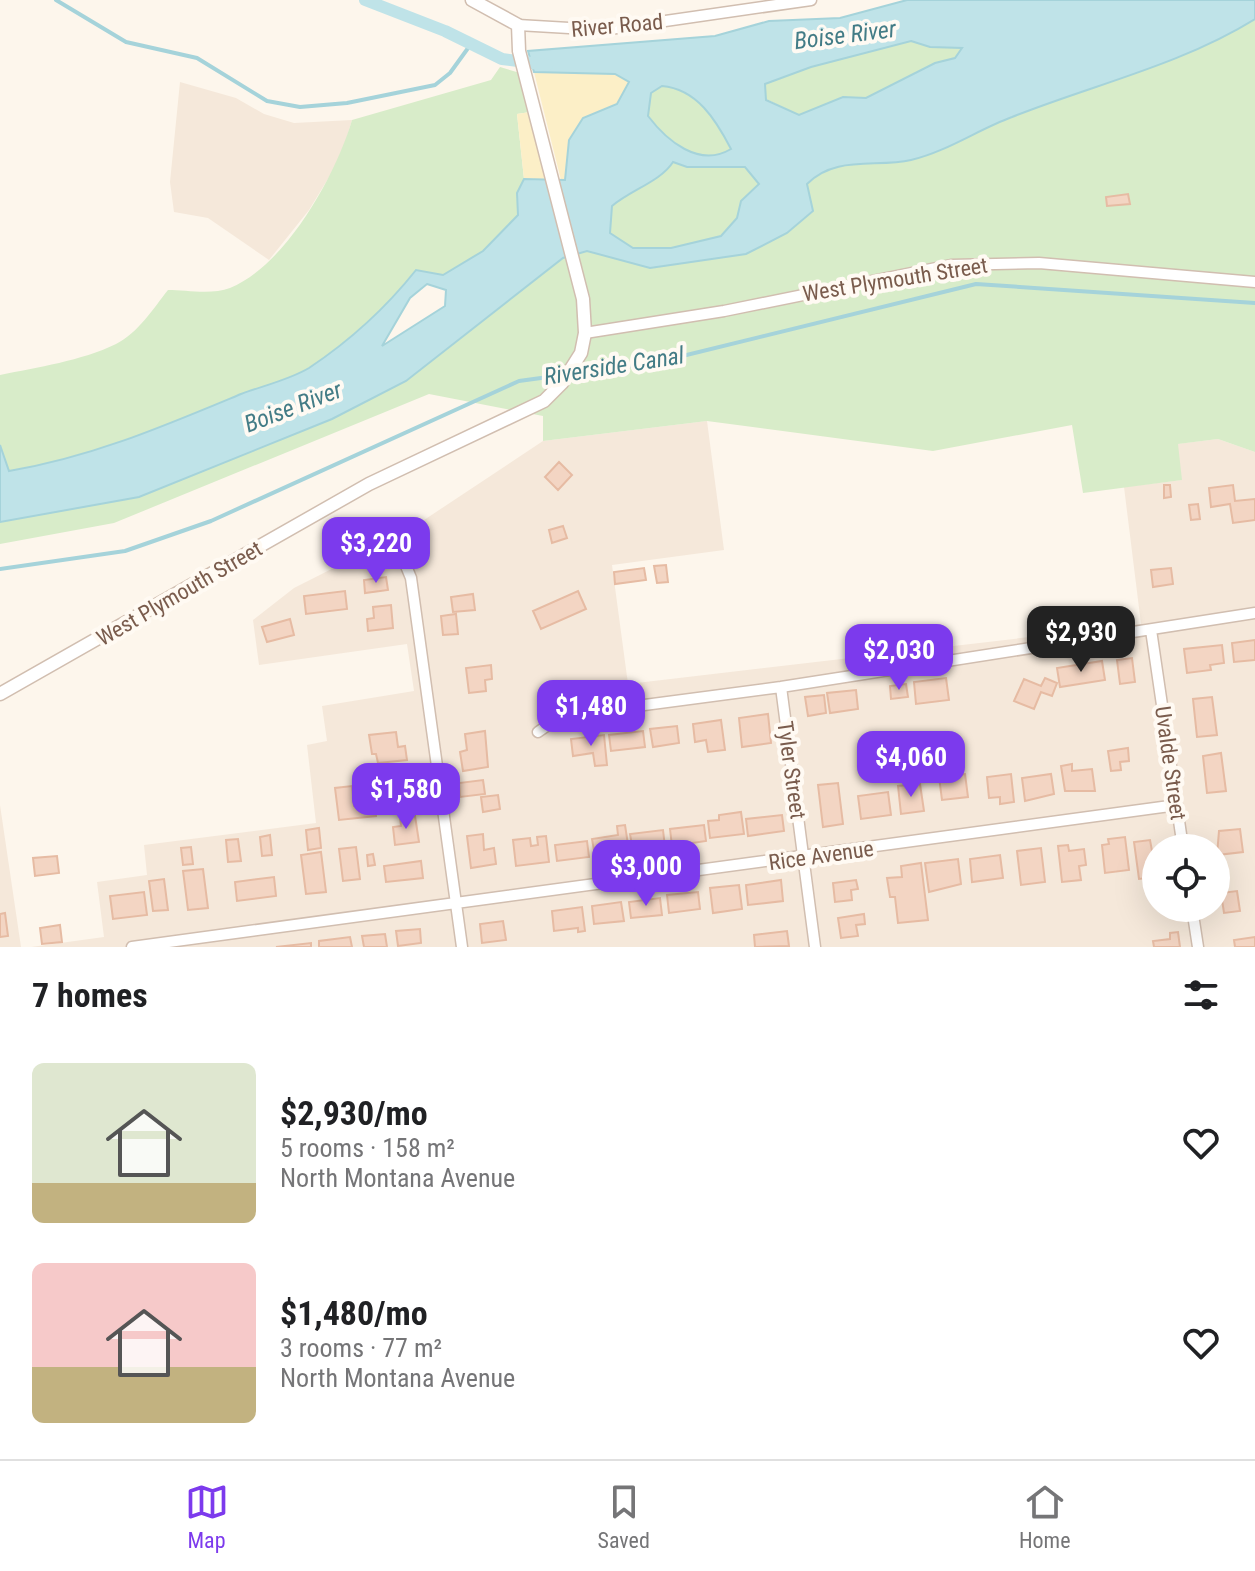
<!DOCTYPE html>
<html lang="en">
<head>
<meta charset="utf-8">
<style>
	body { margin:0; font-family:"Roboto Condensed",sans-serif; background:#f6f6f6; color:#202124; height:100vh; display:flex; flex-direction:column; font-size:30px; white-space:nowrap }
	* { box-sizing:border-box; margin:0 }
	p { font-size:26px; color:#757577 }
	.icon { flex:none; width:44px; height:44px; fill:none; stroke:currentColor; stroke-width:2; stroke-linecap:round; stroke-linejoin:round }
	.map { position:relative; height:947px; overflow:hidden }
	.sheet { display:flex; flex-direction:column; background:#fff; flex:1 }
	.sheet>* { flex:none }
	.fabs { position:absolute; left:1142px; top:834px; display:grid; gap:16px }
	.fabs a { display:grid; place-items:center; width:88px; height:88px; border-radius:50%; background:#fff; box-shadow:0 8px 32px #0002; font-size:40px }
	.price { position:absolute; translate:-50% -68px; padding:0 18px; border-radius:16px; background:#7c3aed; color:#fff; font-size:26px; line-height:52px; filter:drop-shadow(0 2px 4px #0008) }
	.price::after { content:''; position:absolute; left:50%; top:48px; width:24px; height:18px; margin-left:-12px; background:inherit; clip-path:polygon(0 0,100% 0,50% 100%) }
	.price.current { background:#222; color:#fff }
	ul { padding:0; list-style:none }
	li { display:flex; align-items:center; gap:24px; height:200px; padding:0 32px }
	li span { display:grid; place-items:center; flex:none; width:224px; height:160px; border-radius:12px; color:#555 }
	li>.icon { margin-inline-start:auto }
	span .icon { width:96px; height:96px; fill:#fffc; stroke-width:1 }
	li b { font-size:34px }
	h2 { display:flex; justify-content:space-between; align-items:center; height:96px; padding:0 32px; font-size:34px }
	.dock { display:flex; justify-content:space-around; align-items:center; height:112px; border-top:2px solid #e0e0e0; background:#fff; font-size:22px; color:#757577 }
	.dock a { display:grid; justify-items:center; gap:4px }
	.dock .current { color:#7c3aed }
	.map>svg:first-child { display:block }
	.residential { fill:#f5e8da; fill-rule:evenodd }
	.green { fill:#d8ecc9 }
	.sand { fill:#fcefc7 }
	.water { fill:#bfe3e8; stroke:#a5d3da; stroke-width:2; fill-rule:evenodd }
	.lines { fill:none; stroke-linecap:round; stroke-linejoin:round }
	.stream { stroke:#a5d3da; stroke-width:4 }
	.canal { stroke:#bfe3e8; stroke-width:12 }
	.building { fill:#f3d5c3; stroke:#e6bba3; stroke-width:2 }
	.minor-casing { stroke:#d1beb0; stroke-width:13 }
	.tertiary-casing { stroke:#d1beb0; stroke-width:15 }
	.minor { stroke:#fff; stroke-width:10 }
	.tertiary { stroke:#fff; stroke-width:12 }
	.labels { text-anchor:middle; stroke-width:8; stroke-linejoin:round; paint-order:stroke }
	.street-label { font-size:22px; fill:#7a5c4d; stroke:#fffaf3 }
	.water-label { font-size:24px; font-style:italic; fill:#437c86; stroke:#fffaf3 }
</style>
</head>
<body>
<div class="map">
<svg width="1255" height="947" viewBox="0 0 1255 947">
	<rect width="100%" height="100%" fill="#fdf6ec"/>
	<path class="residential" d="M180,82L236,98L264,114L294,123L352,120L340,159L309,210L269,260L208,218L174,212L170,182Z
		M707,421L724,550L612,565L628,684L1141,624L1124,487L1181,480L1177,444L1218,439L1255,452V947H31L104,937L97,882L147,875L144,845L316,823L307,745L327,741L322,706L414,691L407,644L259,665L253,620L294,588L409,530L543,441ZM1156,848H1216V908H1156Z
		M0,805L21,947H0Z"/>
	<path class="green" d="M1255,19V452L1218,439L1178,444L1182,480L1083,493L1072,425L933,451L707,421L543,441V416L429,394L114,523L0,544V522L139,497L223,462L563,258L587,251L650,268L746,254C761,237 802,181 819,172C848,158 881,166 910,160C947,152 977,131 1011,117C1092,85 1180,65 1255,19Z
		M911,41L930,47H962L955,58L935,63L866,99L843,97L799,115L766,99L765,84L811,67Z
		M500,67L520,73L530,112L517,114L524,179L517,193L518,215L483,251L443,275L416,270C385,309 351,341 309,368C289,380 262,386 240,395C164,426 91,457 9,471L0,445V375C38,367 81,361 116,344C138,333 153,309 168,290C186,290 212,295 230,288C286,265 336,175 352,120L491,80Z
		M662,86C697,89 716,120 731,150C699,168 667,141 648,116L651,93Z
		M673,162L745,167L760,184L741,201L737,218L721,236L671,248H633L610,233L612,206C631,190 661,181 673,162Z"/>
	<path class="sand" d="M534,72L615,74L630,82L617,104L583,118L566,165L565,180H561Z
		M530,112L547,180L524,179L517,114Z"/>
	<path class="water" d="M907,0H1255V19C1181,65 1092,85 1012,117C977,130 948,151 911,160C876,168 835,155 807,184L813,211L787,233L746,254L650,268L587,251L563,258L406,381L332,419L139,497L0,522V445L9,471C92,457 164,426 241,394C262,386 289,380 309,368C351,340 385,309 416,270L443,275L483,251L518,215L517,193L524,179L565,180L569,140L583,118L617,104L629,82L615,74L534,72L528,51L715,36L769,21L840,18ZM911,41L930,47L962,48L955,58L935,63L866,98L843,97L799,115L766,100L765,84L811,67ZM662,86C697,89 716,120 731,149C699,168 667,141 648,116L651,93ZM673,162L687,167H745L759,184L741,201L737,218L721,236L671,248H633L610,233L612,206C631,190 661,181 673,162ZM427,284L446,290L445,306L382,346L410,298Z"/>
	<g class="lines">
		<path class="stream" d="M56,0L126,42L197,58L267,101L300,107L347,103L435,85L450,73L471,44
			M0,569L125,551L211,521L519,381L658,362L976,284L1255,303"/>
		<path class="canal" d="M365,0L445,31L502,59L547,65"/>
	</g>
	<path class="building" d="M1128,194L1130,204L1107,206L1106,197Z
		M559,462L572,475L558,490L545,477Z
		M1164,485H1170L1171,497L1164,498Z
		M1233,485L1235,501L1255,499V520L1233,523L1230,504L1211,507L1209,488Z
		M1198,504L1200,519L1191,520L1189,505Z
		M563,526L567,538L552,543L549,530Z
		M666,565L668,582L657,583L654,566Z
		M644,568L646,580L615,584L614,572Z
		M1171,568L1173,584L1153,587L1151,570Z
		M386,577L388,590L365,593L364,580Z
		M345,591L347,609L306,614L304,596Z
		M578,591L586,609L541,629L533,611Z
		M473,594L475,610L453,612L451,597Z
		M391,605L393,628L368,631L367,619L374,618L373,607Z
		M456,614L458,634L443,635L441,616Z
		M290,619L294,635L267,642L262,627Z
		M1255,640V660L1234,662L1232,643Z
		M1222,645L1224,663L1210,665L1211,670L1187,673L1184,649Z
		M1132,658L1135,682L1120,684L1117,660Z
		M1102,661L1105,680L1060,687L1057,668Z
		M491,665L492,679L485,680L486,691L469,693L466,668Z
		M946,678L949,700L916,704L914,682Z
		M1045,678L1057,683L1052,696L1041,692L1034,709L1014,701L1024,679L1041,686Z
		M906,684L908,697L891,699L890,686Z
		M856,690L858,709L830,713L827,693Z
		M824,695L826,713L808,716L805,697Z
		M1212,697L1217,735L1197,737L1193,699Z
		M768,714L771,743L742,747L739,718Z
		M721,720L725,750L708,752L706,740L695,742L693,724Z
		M677,726L679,743L653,747L650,729Z
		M485,731L488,767L463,771L460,752L467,750L465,734Z
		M643,731L645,747L611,751L609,735Z
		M396,732L398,747L405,746L407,760L378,763L376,754H372L369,735Z
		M604,735L607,765L595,766L593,753L573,756L571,739Z
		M1128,748L1129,761L1120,762L1121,770L1111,771L1108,751Z
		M1221,753L1226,791L1207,793L1203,756Z
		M916,757L921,769L902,772L900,759Z
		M1072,764V771L1092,769L1095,791H1065L1061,766Z
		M965,774L968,797L942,800L939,777Z
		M1011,774L1014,802L1000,804V797L989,798L987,777Z
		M1051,774L1054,794L1025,801L1022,778Z
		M483,780L485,794L460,797L459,783Z
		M838,783L843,824L823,827L818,785Z
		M920,784L924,811L901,814L898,786Z
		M352,786L354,806L375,804L376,816L339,820L335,788Z
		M403,787L406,807L388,809L385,789Z
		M888,792L891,815L861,819L858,796Z
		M498,795L500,809L483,812L481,797Z
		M741,812L744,834L710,838L708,821L719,820V815Z
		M782,815L784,831L748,836L746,819Z
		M415,816L419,842L395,845L393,827L401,826L400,817Z
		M625,825L629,851L595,856L592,839L618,835L617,826Z
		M704,825L706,841L672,846L670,829Z
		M319,828L321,848L308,850L306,830Z
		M1240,829L1243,852L1217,855L1219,831Z
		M663,830L665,847L633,851L630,834Z
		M483,834L484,850L494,848L496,864L471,868L467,836Z
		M270,835L272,855L262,856L260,837Z
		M546,836L549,862L516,866L513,840L530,838L531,846L538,845L537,837Z
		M1125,837L1129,870L1105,873L1102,845L1109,844L1108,839Z
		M238,839L241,861L228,862L226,840Z
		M1150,840L1152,851L1156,850L1154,877L1139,879L1134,842Z
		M587,841L589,857L557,861L555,845Z
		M1068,845L1069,851L1084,849L1086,865L1079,866L1081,880L1062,882L1058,846Z
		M191,847L193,864L183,865L181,848Z
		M356,847L360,879L343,881L339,849Z
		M1041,848L1045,882L1021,885L1017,851Z
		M321,852L326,892L306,894L301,855Z
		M373,854L375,865L368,866L367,855Z
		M1000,855L1003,878L972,882L970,859Z
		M57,856L59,873L35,876L33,858Z
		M958,859L961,884L929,892L925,863Z
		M421,861L423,878L386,882L384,866Z
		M921,863L928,920L898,923L895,897H890L887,878L902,877L901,866Z
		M203,869L208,908L188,910L183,871Z
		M274,877L276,896L237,901L235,882Z
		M164,879L168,910L153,911L149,881Z
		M781,880L783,901L748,905L746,885Z
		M856,880L858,889L851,890L852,900L835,902L833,883Z
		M739,885L742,909L713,913L710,888Z
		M1237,891L1240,911L1224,913L1221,893Z
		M144,892L147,915L113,919L110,896Z
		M698,892L700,909L669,913L667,895Z
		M660,898L662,915L631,918L629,902Z
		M621,902L624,921L594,924L592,906Z
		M582,907L585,931L578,932V928L554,931L552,911Z
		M5,913L8,936L0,937V914Z
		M864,914L865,924L856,925L858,936L841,938L838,918Z
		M503,921L506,940L482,943L480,924Z
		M60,925L62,942L42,944L40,928Z
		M420,929L421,943L398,946L396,931Z
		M787,931L789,946L755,947L754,935Z
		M1178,932L1180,947H1154L1153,941L1170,939V933Z
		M385,934L387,947H364L362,936Z
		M350,937L352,947H319V941Z
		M1255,937V947H1235L1234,940Z
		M311,943V947H276Z"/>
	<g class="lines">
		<g class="minor-casing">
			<path id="minor" d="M518,25L603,30L811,0
				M585,333L724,311L951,265L1039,263L1255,282
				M397,544L411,578L462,947
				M1151,630L1183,848
				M781,687L815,947
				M538,732L561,716L781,687L1255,613
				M1192,908L1198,947
				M132,947L1177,805"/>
		</g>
		<g class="tertiary-casing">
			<path id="tertiary" d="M0,694L369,484L544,401L562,383L581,353L585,333L583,299L519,51L518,25L472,0"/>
		</g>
		<use href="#minor" class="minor"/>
		<use href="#tertiary" class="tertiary"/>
	</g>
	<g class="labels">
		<g class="street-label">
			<text transform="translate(617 25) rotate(-5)" y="8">River Road</text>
			<text transform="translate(895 279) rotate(-9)" y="8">West Plymouth Street</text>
			<text transform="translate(179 593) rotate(-30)" y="8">West Plymouth Street</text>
			<text transform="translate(1171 763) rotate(82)" y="8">Uvalde Street</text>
			<text transform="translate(792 770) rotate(82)" y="8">Tyler Street</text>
			<text transform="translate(821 855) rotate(-8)" y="8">Rice Avenue</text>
		</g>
		<g class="water-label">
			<text transform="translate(845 35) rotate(-7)" y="8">Boise River</text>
			<text transform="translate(614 366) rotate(-9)" y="8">Riverside Canal</text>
			<text transform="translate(293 407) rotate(-21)" y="8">Boise River</text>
		</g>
	</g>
</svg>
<div class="fabs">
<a><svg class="icon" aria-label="locate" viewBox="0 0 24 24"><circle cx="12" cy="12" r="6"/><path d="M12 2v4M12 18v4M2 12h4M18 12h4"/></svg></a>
</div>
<b class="price" style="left:376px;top:585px">$3,220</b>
<b class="price current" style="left:1081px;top:674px">$2,930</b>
<b class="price" style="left:899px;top:692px">$2,030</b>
<b class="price" style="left:591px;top:748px">$1,480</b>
<b class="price" style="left:911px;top:799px">$4,060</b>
<b class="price" style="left:406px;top:831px">$1,580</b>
<b class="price" style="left:646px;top:908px">$3,000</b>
</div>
<section class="sheet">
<h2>7 homes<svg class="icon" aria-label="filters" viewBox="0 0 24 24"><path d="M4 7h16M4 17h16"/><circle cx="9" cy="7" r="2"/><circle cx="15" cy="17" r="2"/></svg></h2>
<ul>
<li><span style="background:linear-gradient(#dfe7d0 75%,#c2b280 0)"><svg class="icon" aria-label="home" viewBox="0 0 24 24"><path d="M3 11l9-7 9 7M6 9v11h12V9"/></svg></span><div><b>$2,930/mo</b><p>5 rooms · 158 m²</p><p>North Montana Avenue</p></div><svg class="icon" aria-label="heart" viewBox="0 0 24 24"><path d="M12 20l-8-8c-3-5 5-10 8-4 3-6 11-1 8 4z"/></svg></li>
<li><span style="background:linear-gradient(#f6c9c9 65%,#c2b280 0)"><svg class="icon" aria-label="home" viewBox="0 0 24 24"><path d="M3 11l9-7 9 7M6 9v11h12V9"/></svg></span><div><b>$1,480/mo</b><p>3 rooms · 77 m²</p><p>North Montana Avenue</p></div><svg class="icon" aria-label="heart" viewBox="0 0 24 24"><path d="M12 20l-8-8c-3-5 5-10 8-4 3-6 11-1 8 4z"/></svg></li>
</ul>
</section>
<nav class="dock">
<a class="current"><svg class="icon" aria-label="map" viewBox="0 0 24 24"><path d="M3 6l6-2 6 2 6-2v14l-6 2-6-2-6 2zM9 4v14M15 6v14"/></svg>Map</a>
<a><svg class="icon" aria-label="saved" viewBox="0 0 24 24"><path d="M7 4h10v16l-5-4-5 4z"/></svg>Saved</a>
<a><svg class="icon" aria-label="home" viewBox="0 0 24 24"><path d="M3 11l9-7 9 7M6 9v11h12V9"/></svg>Home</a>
</nav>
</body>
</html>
